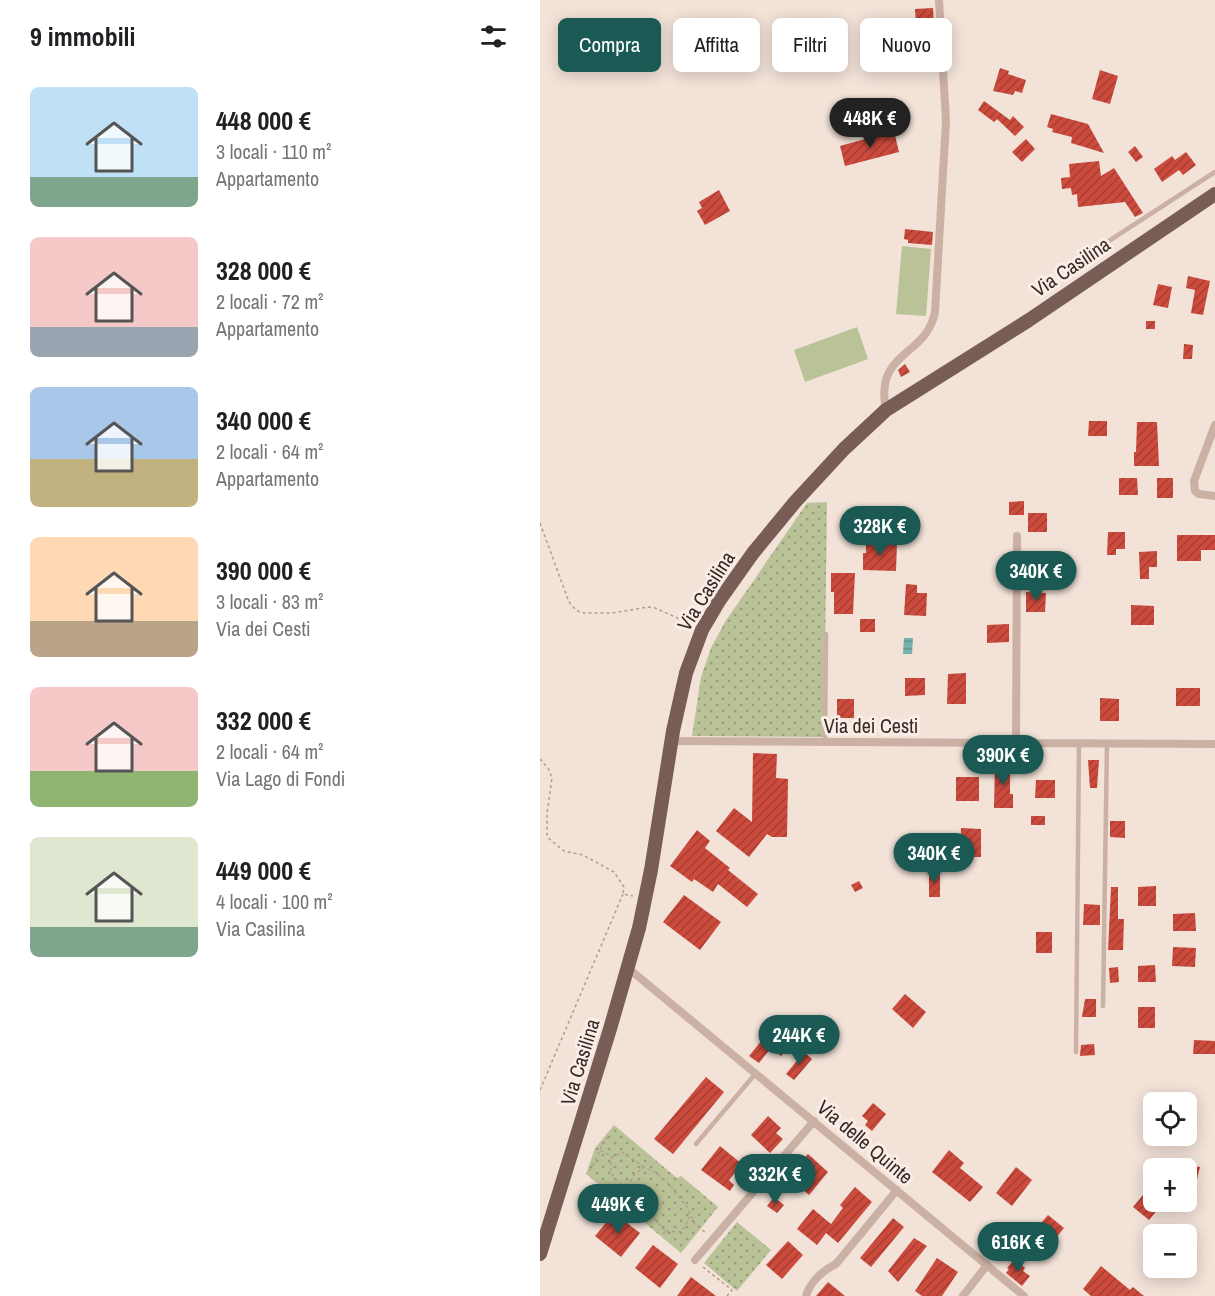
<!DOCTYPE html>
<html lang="it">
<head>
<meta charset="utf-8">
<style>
	body { margin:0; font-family:"Archivo Narrow",sans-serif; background:#f2f2f2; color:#202124; height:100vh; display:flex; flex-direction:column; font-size:22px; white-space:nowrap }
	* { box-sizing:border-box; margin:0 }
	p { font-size:20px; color:#757577 }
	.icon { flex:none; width:33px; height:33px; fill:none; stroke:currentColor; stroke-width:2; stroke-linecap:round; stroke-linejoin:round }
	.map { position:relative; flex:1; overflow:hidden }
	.panel { display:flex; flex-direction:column; background:#fff; width:540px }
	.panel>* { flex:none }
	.guide { position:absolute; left:18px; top:18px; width:567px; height:54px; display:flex; gap:12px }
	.fabs { position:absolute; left:603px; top:1092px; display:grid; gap:12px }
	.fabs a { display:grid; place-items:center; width:54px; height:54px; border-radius:9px; background:#fff; box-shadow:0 3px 15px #0003; font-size:30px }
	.price { position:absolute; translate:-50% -51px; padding:0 14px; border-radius:21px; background:#1a5954; color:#fff; font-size:20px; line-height:39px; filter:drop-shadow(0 2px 3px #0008) }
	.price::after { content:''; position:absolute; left:50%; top:36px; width:18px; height:14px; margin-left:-9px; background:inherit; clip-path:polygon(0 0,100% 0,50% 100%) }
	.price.active { background:#222; color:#fff }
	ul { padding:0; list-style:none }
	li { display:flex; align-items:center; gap:18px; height:150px; padding:0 30px }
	li span { display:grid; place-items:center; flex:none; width:168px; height:120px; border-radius:9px; color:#555 }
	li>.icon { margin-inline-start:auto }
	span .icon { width:72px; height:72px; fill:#fffc; stroke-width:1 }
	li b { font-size:26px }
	h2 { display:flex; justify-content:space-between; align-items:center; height:72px; padding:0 30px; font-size:26px }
	.tag { padding:0 21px; border-radius:9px; background:#fff; box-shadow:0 3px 15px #0003; font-size:21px; line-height:54px }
	.tag.active { background:#1a5954; color:#fff }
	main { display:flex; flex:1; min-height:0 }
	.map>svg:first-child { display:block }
	.green { fill:url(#green-dots) }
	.pitch { fill:#bac298 }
	.water { fill:url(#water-rules) }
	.building { fill:url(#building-hatch) }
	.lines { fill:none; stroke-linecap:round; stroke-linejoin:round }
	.path { stroke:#b79a8e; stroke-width:1.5; stroke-dasharray:3 3; stroke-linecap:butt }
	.service { stroke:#cbb0a4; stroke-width:4.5 }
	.minor { stroke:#cbb0a4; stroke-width:8 }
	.primary { stroke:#785d56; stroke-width:14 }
	.labels { text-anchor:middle; stroke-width:6; stroke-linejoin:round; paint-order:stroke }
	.street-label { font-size:20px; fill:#362926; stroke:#faede5 }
</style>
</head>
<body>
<main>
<section class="panel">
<h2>9 immobili<svg class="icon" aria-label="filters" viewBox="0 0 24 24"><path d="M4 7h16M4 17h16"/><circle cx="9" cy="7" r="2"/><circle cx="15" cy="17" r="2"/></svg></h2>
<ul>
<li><span style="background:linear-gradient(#bfe0f5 75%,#7fa58c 0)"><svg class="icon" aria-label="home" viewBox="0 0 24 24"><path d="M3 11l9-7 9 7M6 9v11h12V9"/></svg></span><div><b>448 000 €</b><p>3 locali · 110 m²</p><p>Appartamento</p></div></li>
<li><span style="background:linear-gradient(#f6c9c9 75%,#9aa5b1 0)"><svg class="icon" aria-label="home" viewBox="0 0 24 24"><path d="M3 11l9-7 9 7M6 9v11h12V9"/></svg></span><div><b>328 000 €</b><p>2 locali · 72 m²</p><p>Appartamento</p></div></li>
<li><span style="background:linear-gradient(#a9c7e8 60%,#c2b280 0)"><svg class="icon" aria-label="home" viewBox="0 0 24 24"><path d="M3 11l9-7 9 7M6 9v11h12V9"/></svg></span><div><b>340 000 €</b><p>2 locali · 64 m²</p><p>Appartamento</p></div></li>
<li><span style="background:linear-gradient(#ffd9b3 70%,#b9a48a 0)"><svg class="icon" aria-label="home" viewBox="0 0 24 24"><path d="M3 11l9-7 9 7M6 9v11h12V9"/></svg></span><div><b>390 000 €</b><p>3 locali · 83 m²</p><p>Via dei Cesti</p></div></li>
<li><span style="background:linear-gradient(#f6c9c9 70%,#8fb573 0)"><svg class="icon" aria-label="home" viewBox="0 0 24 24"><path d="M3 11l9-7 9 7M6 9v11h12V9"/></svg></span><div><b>332 000 €</b><p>2 locali · 64 m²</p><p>Via Lago di Fondi</p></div></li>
<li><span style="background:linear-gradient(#dfe7d0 75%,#7fa58c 0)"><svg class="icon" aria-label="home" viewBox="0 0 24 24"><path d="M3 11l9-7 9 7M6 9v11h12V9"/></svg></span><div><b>449 000 €</b><p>4 locali · 100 m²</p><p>Via Casilina</p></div></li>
</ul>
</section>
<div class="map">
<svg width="675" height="1296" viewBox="0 0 675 1296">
	<defs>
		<pattern id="green-dots" width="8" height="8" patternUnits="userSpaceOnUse" patternTransform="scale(1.5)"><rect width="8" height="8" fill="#bac298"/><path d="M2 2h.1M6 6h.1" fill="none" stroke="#989e7c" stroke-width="1.8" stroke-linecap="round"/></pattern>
		<pattern id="water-rules" width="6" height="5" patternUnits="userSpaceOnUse" patternTransform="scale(1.5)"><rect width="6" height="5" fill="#76b1ab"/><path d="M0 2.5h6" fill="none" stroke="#62908b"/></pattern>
		<pattern id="building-hatch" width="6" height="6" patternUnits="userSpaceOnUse" patternTransform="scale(1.5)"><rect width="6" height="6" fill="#cc4b3d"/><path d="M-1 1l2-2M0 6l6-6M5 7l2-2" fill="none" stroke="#a63e33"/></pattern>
	</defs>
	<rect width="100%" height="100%" fill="#f2e2d8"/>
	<path class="green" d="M287,502L284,735L283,737L152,736L161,677L171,648L185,622L267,503Z
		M74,1125L137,1178L141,1176L178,1207L141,1253L46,1174L55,1148Z
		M197,1222L231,1250L197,1291L164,1263Z"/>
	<path class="pitch" d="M362,246L391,249L386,316L356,314Z
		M317,327L328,359L265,382L254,350Z"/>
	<path class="water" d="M364,638H373L372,654H363Z"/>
	<path class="building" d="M393,8L396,56L378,57L375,9Z
		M460,68L469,71L468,74L486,80L482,93L475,91L473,95L453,91Z
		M560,70L578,76L570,104L552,99Z
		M444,101L470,120L473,116L484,127L475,136L457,119L454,122L438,110Z
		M511,114L548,124L564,153L531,143L532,137L512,132L513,129L507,127Z
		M354,131L359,152L305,166L300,146Z
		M486,139L495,149L482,162L472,152Z
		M595,146L603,157L596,162L588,152Z
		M646,152L656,165L643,175L639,170L622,182L614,169L632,156L635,160Z
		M559,161L561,176L574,168L603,213L595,217L585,202L538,207L537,194L532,195L531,188L522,189L521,178L530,177L529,164Z
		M179,190L190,211L165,225L157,211L162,208L159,202Z
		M365,229L393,232L392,245L368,243V240L364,239Z
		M648,276L670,281L663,315L651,313L655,290L646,288Z
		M618,284L632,287L628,308L613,305Z
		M606,321H615V329H606Z
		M644,344L653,345L652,359H643Z
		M365,364L370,372L361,377L358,370Z
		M549,421H567V436H548Z
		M597,422H617L619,466H594V452H596Z
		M579,478H597L598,495H579Z
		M617,478H633V498H617Z
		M484,501V515H469V502Z
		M345,506V524H329V507Z
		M488,513H507V532H488Z
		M568,532H585V549H576V555H567Z
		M637,535H675V550H661V561H637Z
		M326,543H357L356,571L323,570V553H326Z
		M617,551V567H609V579H600L599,552Z
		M291,573H315L313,614H294V592H291Z
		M366,584L377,585V593H387L386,616L364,615Z
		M486,592L506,593L505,612H486Z
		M591,605L614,606V625H591Z
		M320,619H335V632H320Z
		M469,624V642L447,643V625Z
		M426,673V704H407L408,674Z
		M365,678H385V695L365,696Z
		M636,688H660V706H636Z
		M560,698L579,699V721H560Z
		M297,699H314V718H297Z
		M213,753L237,754L236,778L248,779L247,837H232L227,834L209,857L176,831L194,808L212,822Z
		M548,760H559L557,788H550Z
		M455,762H470V794H473V808H454Z
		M416,777H439V801H416Z
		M496,780H515V798H495Z
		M491,816H505V825H491Z
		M570,821H585V838L570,837Z
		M421,828L441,829V857H420Z
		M157,830L170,841L165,848L190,868L188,870L218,894L207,907L178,884L173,892L154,879L152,882L130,866Z
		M389,870H400V897H389Z
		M319,881L323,888L315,892L311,885Z
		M616,886V906H598V887Z
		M571,887H578V919H584L583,950H568Z
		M144,895L181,922L160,950L123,922Z
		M544,904L560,905V925H543Z
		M655,913L656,931H633V914Z
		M496,932H512V953H496Z
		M633,947L656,948L655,967L632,966Z
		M615,965L616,982H598V966Z
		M578,967L579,982L570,983L569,968Z
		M365,994L386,1012L373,1028L352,1009Z
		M545,999H556V1017H542Z
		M598,1007H615V1028H598Z
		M234,1025L253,1042L241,1056L231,1048L219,1063L209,1056Z
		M654,1040L675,1041V1054H653Z
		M554,1044L555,1055L540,1056L541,1045Z
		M264,1052L272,1059L254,1080L246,1074Z
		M166,1077L184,1092L133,1154L114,1139Z
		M333,1103L346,1114L332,1131L325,1125L328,1121L322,1116Z
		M228,1116L241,1128L236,1133L243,1139L230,1153L211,1135Z
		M180,1146L202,1164L189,1180L194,1185L190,1191L161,1170Z
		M409,1150L424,1163L420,1168L443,1187L430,1202L392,1172Z
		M268,1154L288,1172L269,1195L248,1177Z
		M646,1164L660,1167L654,1192L646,1190Z
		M476,1167L492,1180L472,1206L456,1193Z
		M315,1187L332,1202L298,1243L286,1233L277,1245L257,1229L273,1209L291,1224L303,1208L300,1205Z
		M608,1189L614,1193V1202H624L609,1220L593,1207Z
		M234,1197L244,1205L237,1213L227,1206Z
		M74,1213L100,1233L81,1257L55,1236Z
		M508,1215L524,1228L511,1244L495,1230Z
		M353,1218L364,1227L331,1267L320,1258Z
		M374,1238L387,1246L358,1282L348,1271Z
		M248,1241L263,1255L242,1279L226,1265Z
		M113,1245L138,1264L120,1288L95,1268Z
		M397,1258L418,1272L402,1296H382L375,1291Z
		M475,1259L485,1268L483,1271L490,1276L482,1286L466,1273L469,1269L467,1268Z
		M561,1266L590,1290L593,1287L604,1296H551L543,1289Z
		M151,1277L176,1296H137Z
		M288,1282L305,1296H276Z"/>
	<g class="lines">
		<path class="path" d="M0,523L29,602L36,610L42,613H73L108,607L115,608L151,624
			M0,759L8,768L12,778L7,814V837L24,851L43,855L74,872L84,887L83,894L93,896
			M0,1090L83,894
			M60,1149L70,1134
			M50,1171L60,1150L72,1157
			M86,1189C75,1180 66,1172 73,1157L82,1152L104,1167
			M126,1231L140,1232L145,1227L149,1217
			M123,1234L126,1231L111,1216L97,1207L86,1189L94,1175L104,1167L115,1172L129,1184L146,1206L155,1224L166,1233
			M163,1267L192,1290L187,1296"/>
		<path class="service" d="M555,250L675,172
			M285,742L286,634
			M563,1006L567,742
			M536,1052L539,743
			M156,1144L216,1073"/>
		<path class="minor" d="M346,410C334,350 386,358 395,312L406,121L399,0
			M675,425L654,481L655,491L659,494L675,496
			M131,741L675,744
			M476,742L477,536
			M88,968L484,1296
			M155,1260L274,1121
			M266,1296C270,1282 283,1270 296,1264L357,1190
			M423,1296L447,1265"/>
		<path class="primary" d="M0,1254L70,1029L99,928L111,870L133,731L146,673L162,630L179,601L213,553L255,502L304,449L346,410L489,320L675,194"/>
	</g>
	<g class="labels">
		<g class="street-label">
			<text transform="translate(531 267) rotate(-34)" y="7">Via Casilina</text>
			<text transform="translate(166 591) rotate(-58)" y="7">Via Casilina</text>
			<text x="331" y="733">Via dei Cesti</text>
			<text transform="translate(40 1062) rotate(-73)" y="7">Via Casilina</text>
			<text transform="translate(325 1142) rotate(40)" y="7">Via delle Quinte</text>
		</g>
	</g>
</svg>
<div class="fabs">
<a><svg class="icon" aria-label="locate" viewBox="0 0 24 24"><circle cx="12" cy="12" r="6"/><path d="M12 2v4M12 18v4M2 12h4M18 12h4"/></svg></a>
<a>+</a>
<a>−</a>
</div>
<b class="price active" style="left:330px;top:149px">448K €</b>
<b class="price" style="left:340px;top:557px">328K €</b>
<b class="price" style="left:496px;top:602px">340K €</b>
<b class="price" style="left:463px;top:786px">390K €</b>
<b class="price" style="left:394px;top:884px">340K €</b>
<b class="price" style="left:259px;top:1066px">244K €</b>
<b class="price" style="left:235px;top:1205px">332K €</b>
<b class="price" style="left:78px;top:1235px">449K €</b>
<b class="price" style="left:478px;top:1273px">616K €</b>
<div class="guide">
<a class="tag active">Compra</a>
<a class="tag">Affitta</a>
<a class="tag">Filtri</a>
<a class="tag">Nuovo</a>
</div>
</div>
</main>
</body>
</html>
